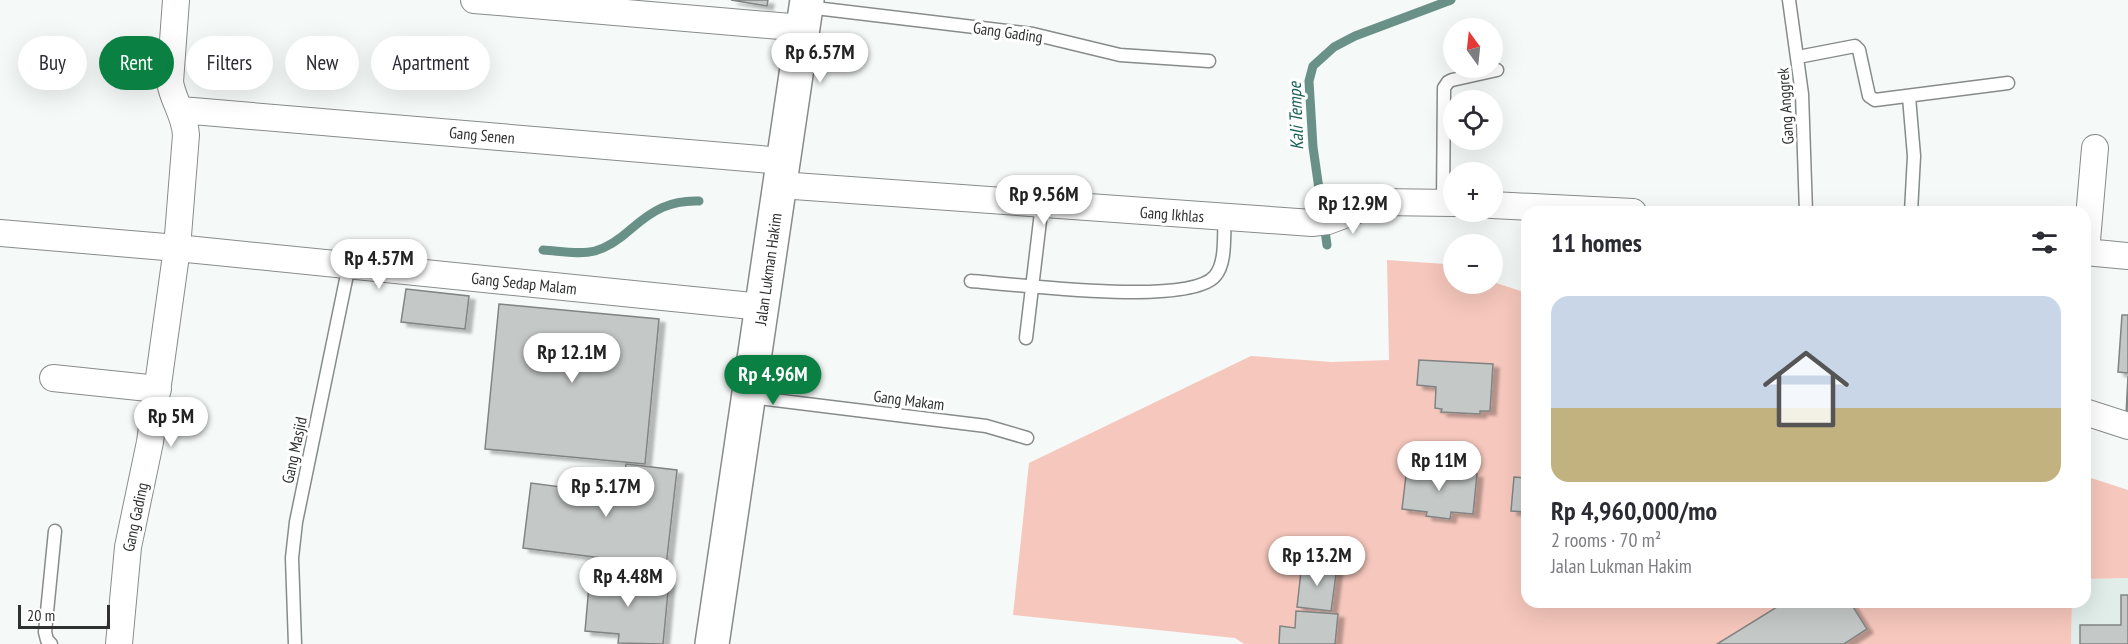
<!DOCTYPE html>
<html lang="en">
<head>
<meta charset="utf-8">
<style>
	body { margin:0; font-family:"PT Sans Narrow",sans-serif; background:#f7f7f7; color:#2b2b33; height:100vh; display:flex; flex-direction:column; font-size:22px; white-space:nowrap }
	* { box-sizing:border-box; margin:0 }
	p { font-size:20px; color:#7c7c81 }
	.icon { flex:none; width:33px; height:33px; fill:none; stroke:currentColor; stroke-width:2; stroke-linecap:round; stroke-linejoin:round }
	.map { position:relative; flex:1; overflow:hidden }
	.drawer { position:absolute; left:1521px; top:206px; width:570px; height:402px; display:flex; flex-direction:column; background:#fff; border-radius:18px; box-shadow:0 6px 24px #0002 }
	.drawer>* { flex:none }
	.top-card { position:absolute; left:18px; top:36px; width:570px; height:54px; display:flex; gap:12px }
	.needle { width:39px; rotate:345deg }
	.controls { position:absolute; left:1443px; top:18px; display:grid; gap:12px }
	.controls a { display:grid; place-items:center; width:60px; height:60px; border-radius:50%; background:#fff; box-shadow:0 6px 24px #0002; font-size:30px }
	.scale { position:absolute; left:18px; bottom:15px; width:92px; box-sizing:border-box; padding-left:6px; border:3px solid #2f3030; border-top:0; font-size:16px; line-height:21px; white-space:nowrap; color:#2f3030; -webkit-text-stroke:4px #fff; paint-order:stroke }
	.price { position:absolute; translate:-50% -51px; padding:0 14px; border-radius:21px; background:#fff; color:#222; font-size:20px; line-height:39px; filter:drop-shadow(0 2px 3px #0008) }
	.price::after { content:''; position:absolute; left:50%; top:36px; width:18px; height:14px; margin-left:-9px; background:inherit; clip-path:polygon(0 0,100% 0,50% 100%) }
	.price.selected { background:#0b8043; color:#fff }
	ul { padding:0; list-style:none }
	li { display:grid; align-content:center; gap:12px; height:318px; padding:0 30px }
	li+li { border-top:2px solid #e1e1e2 }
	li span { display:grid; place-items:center; height:186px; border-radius:18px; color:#555 }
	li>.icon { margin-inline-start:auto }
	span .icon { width:108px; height:108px; fill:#fffc; stroke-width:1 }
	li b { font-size:26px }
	h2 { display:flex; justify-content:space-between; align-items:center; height:72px; padding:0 30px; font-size:26px }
	.chip { padding:0 21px; border-radius:27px; background:#fff; box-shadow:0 6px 24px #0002; font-size:21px; line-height:54px }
	.chip.selected { background:#0b8043; color:#fff }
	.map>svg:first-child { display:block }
	.built { fill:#e0ede9 }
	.green { fill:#f6c7bc }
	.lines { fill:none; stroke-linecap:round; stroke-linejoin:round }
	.stream { stroke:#6a9188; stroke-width:9 }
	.building { fill:#c4c8c7; stroke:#818483; stroke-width:1.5; filter:url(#shadow) }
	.lane-casing { stroke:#878b8a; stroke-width:15 }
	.street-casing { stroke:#878b8a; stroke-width:28 }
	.secondary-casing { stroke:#878b8a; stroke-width:36 }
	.lane { stroke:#fff; stroke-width:12 }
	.street { stroke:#fff; stroke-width:26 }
	.secondary { stroke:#fff; stroke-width:33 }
	.labels { text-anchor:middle; stroke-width:6; stroke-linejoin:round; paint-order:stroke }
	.street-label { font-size:16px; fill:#2f3030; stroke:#fff }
	.water-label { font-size:18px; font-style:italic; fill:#196255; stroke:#fff }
</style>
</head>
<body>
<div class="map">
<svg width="2128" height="644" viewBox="0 0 2128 644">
	<defs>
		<filter id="shadow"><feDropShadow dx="6" dy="4" stdDeviation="1.5" flood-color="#0004"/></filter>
	</defs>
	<rect width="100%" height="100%" fill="#f5f9f8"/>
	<path class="built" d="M2128,578V644H2071L2072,602H2085V579Z"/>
	<path class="green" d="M1387,260L1445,264L1453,267L1454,284L1493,282L1527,293V602H2072L2071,644H1244L1235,638L1013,615L1029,463L1251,356L1332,362L1389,360Z
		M2085,476L2128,490V578L2085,579Z"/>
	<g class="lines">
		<path class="stream" d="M1327,245L1313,147L1309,81L1313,66L1334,47L1355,36L1451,0
			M543,250C560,251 579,255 595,251C609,247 621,238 631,229C653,210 670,200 699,201"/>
	</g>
	<path class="building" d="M731,0H768L767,6Z
		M406,289L469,296L465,329L401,322Z
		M499,304L659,319L645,464L485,449Z
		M2122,315H2128V373L2118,372Z
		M1419,360L1493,364L1490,411H1480V414L1441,412L1442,409L1435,408L1436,387L1417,385Z
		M1524,375H1527V411H1523Z
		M2128,376V415H2126Z
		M626,464L677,470L666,566L523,548L531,483L622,495Z
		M1407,467L1477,474L1473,514L1451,512L1450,519L1426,516L1427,512L1402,509Z
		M1514,477L1527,478V512L1511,511Z
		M1302,562L1337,567L1331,611L1297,607Z
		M590,574L669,581L663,644L618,643L619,634L585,631Z
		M2121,595H2128V644H2080V625H2121Z
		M1785,602H1850L1867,629L1844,644H1717Z
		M1296,611L1338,614L1335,644H1279L1280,626L1295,628Z"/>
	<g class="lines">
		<g class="lane-casing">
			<path id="lane" d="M1789,0L1802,94L1806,212
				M807,7L1033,34L1120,55L1209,61
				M1798,57L1855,46L1859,50L1869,96L1875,100L2008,83
				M1909,97L1914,156L1911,212
				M1443,203L1444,88L1448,82L1452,80L1497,70
				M971,281C1015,284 1189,307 1215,276C1227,262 1223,234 1225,217
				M1026,338L1042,204
				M750,397L986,426L1027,438
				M51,644L47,640L45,632L55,531
				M295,644L292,558L296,522L349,265"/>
		</g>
		<g class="street-casing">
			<path id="street" d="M474,0L803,28
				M181,110L783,161
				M780,185L1312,223L1328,221L1379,202L1454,203
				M1492,205L1633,212
				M0,233L177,248L762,307
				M2085,252L2128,256
				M2086,252L2095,148
				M53,378L158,389
				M2085,412L2128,426
				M119,644L128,547L150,442L177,248L186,135C185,115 173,101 170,82L176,0"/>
		</g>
		<g class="secondary-casing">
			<path id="secondary" d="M712,644L807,0"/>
		</g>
		<use href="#lane" class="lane"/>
		<use href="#street" class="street"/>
		<use href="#secondary" class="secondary"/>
	</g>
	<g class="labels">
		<g class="street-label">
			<text transform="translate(1008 32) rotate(8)" y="6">Gang Gading</text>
			<text transform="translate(1785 106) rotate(-94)" y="6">Gang Anggrek</text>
			<text transform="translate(482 135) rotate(5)" y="6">Gang Senen</text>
			<text transform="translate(1172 214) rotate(4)" y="6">Gang Ikhlas</text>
			<text transform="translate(768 269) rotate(-82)" y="6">Jalan Lukman Hakim</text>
			<text transform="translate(524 283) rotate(6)" y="6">Gang Sedap Malam</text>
			<text transform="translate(909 400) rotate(7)" y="6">Gang Makam</text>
			<text transform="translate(294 450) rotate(-78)" y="6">Gang Masjid</text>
			<text transform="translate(135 517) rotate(-78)" y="6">Gang Gading</text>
		</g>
		<g class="water-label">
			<text transform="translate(1296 116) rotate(-92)" y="6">Kali Tempe</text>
		</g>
	</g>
</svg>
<div class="controls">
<a><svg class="needle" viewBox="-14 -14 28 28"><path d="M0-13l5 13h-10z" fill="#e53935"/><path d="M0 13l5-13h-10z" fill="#7c7c81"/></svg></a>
<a><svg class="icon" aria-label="locate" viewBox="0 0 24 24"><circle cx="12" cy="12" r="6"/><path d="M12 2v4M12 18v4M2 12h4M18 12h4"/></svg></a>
<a>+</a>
<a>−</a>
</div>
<div class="scale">20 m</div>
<b class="price" style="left:820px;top:84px">Rp 6.57M</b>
<b class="price" style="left:1044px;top:226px">Rp 9.56M</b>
<b class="price" style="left:1353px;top:235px">Rp 12.9M</b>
<b class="price" style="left:379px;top:290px">Rp 4.57M</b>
<b class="price" style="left:572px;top:384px">Rp 12.1M</b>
<b class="price selected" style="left:773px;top:406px">Rp 4.96M</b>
<b class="price" style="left:171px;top:448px">Rp 5M</b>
<b class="price" style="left:1439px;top:492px">Rp 11M</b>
<b class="price" style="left:606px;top:518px">Rp 5.17M</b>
<b class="price" style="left:1317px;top:587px">Rp 13.2M</b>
<b class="price" style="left:628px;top:608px">Rp 4.48M</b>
<div class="top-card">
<a class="chip">Buy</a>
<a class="chip selected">Rent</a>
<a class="chip">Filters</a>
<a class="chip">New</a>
<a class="chip">Apartment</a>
</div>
<section class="drawer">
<h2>11 homes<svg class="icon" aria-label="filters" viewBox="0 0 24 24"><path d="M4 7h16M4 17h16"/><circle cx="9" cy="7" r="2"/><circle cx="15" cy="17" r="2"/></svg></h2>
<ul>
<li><span style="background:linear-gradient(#c9d6e8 60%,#c2b280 0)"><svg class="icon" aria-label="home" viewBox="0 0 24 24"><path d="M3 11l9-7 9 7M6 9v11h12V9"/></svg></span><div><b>Rp 4,960,000/mo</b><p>2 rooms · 70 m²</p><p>Jalan Lukman Hakim</p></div></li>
</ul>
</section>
</div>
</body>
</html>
